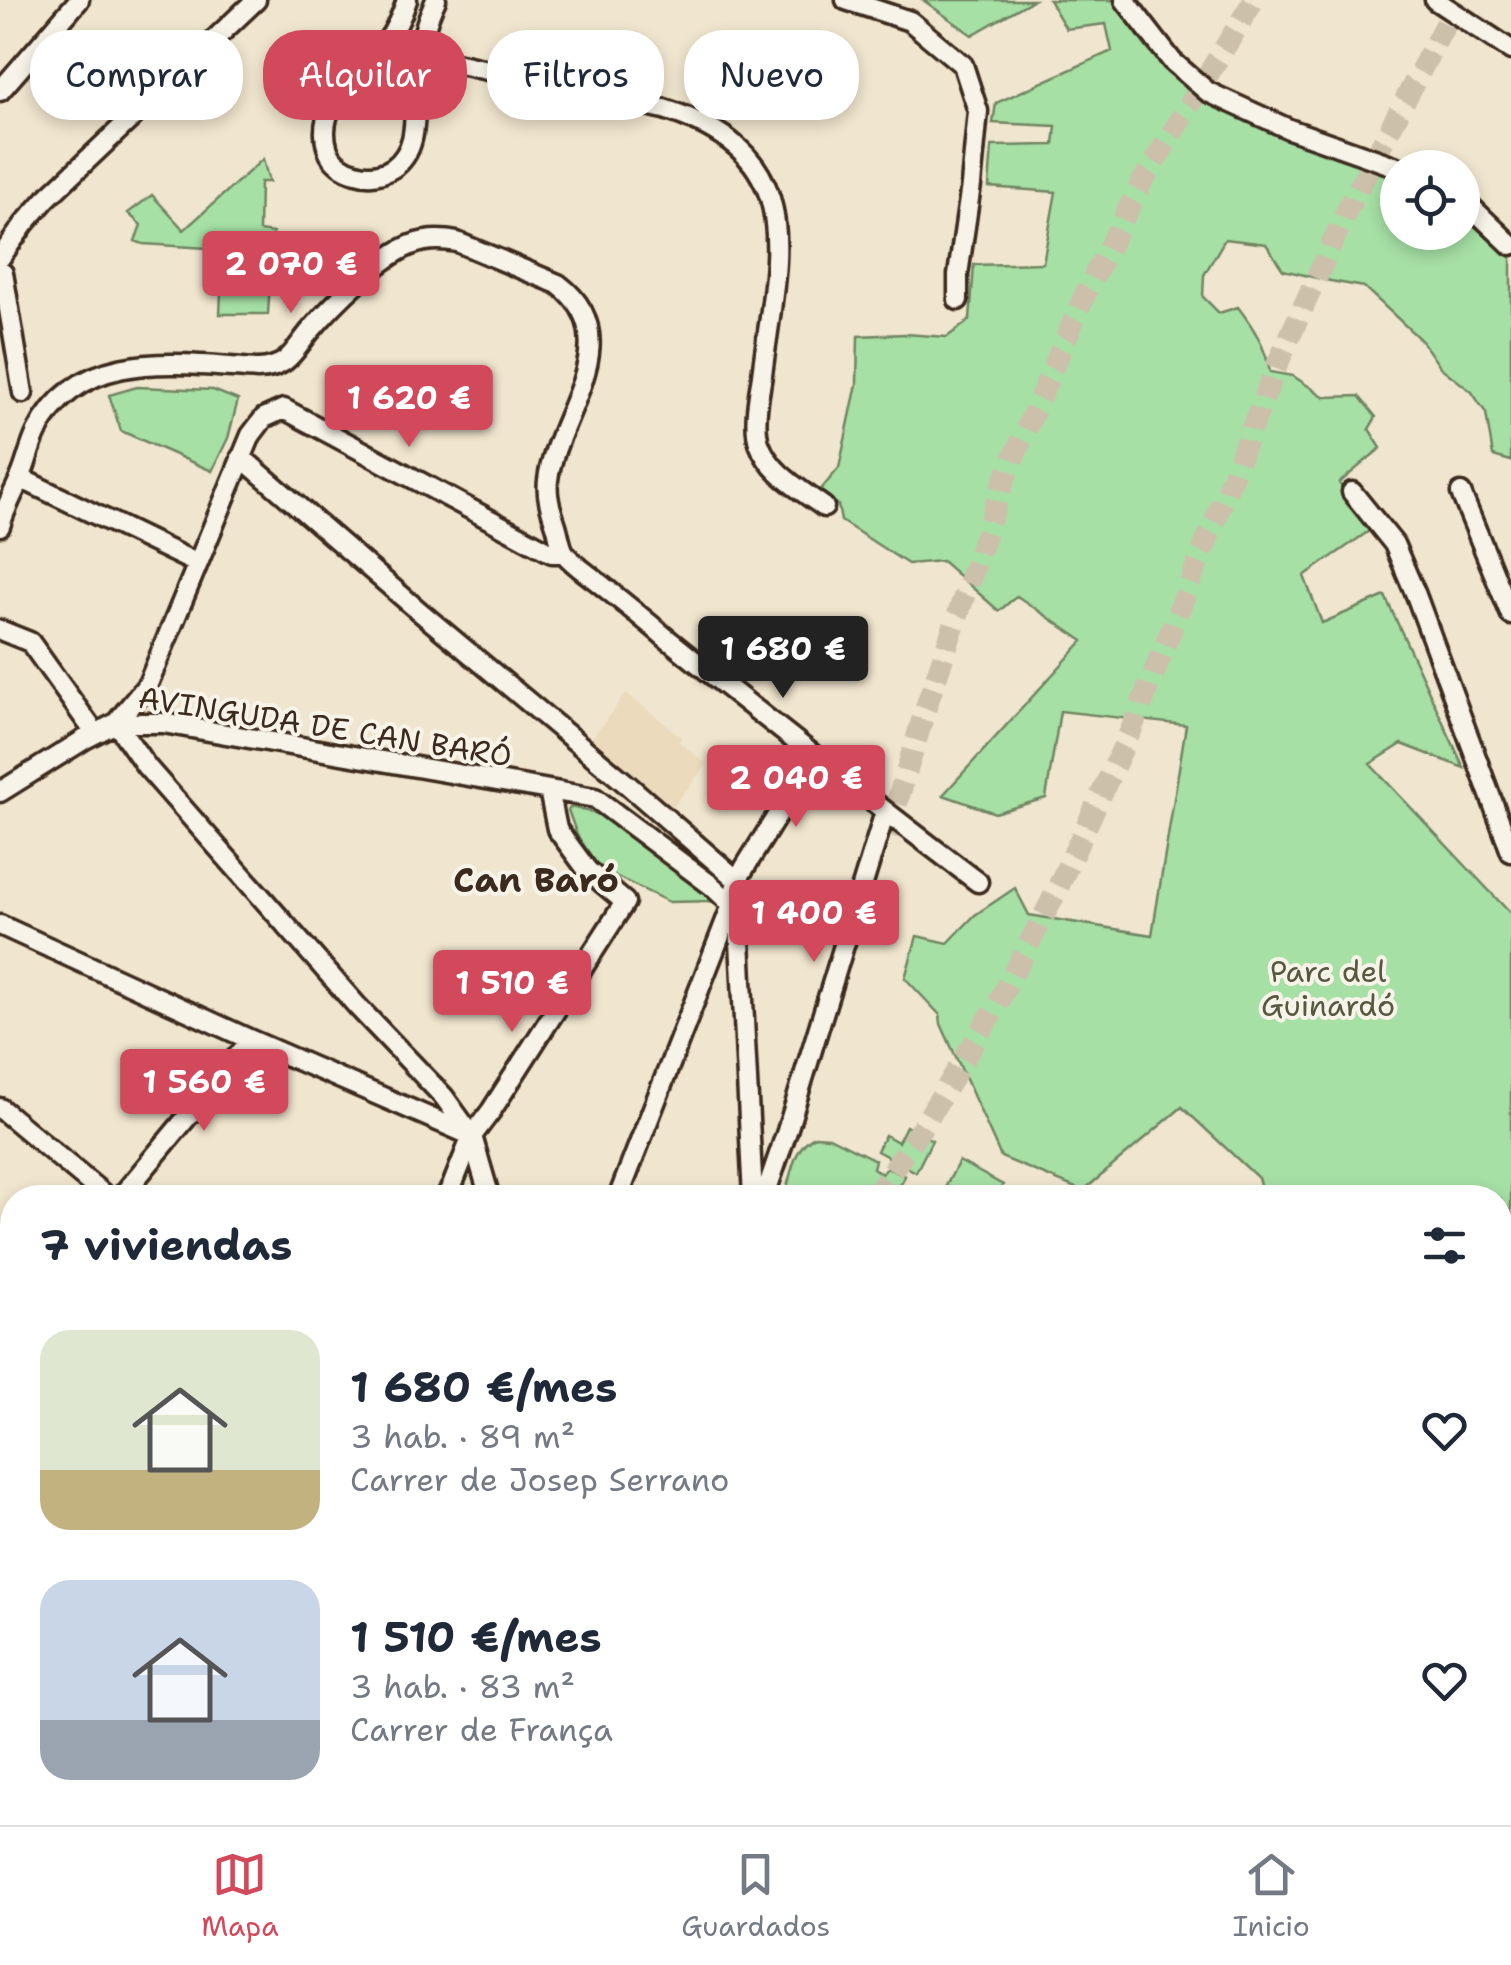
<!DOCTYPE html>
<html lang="es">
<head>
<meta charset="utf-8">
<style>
	body { margin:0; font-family:"Shantell Sans",sans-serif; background:#f2f2f3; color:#1f2937; height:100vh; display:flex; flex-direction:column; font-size:38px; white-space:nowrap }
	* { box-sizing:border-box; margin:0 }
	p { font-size:32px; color:#747a83 }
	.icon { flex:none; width:55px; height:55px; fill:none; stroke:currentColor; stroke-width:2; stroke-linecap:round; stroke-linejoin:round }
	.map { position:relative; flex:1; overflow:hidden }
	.sheet { position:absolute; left:0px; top:1185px; width:1512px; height:640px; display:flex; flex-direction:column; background:#fff; border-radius:40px 40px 0 0; box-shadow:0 5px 15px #0003 }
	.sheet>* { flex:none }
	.banner { position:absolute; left:30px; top:30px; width:1000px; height:90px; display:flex; gap:20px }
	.buttons { position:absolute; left:1380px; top:150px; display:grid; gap:20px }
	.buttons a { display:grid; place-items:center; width:100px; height:100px; border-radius:50%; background:#fff; box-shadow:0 5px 15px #0003; font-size:50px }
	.price { position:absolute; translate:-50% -85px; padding:0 22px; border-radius:10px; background:#d1495b; color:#fff; font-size:32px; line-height:65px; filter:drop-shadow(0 2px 5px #0008) }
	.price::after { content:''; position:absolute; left:50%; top:60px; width:30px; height:22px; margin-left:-15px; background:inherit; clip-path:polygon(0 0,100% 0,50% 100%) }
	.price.selected { background:#222; color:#fff }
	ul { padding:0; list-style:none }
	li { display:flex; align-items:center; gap:30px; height:250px; padding:0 40px }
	li span { display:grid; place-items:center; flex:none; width:280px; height:200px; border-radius:30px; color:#555 }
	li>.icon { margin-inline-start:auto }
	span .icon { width:120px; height:120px; fill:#fffc; stroke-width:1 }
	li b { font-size:42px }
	h2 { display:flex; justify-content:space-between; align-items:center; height:120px; padding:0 40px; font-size:42px }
	.tag { padding:0 35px; border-radius:40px; background:#fff; box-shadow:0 5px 15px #0003; font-size:35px; line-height:90px }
	.tag.selected { background:#d1495b; color:#fff }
	.tabs { display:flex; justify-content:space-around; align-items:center; height:140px; border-top:2px solid #e0e1e3; background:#fff; font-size:28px; color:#747a83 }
	.tabs a { display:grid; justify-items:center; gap:5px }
	.tabs .selected { color:#d1495b }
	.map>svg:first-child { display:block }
	.built { fill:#ebdbbc }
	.green { fill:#a6e0a5; stroke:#708562; stroke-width:2.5 }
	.water { fill:#96d1f6; stroke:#728ea0; stroke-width:2.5 }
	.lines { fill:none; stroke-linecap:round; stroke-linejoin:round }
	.major-tunnel { stroke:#ccc0ab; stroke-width:22; stroke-dasharray:22 11; stroke-linecap:butt }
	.minor-casing { stroke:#3b2a1e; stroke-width:25 }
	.minor { stroke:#f7f3e8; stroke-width:18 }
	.labels { text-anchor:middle; stroke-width:8; stroke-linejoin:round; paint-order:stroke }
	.street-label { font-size:30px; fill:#3b2a1e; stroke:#f7f3e8 }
	.park-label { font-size:30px; fill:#565840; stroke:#f7f3e8 }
	.quarter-label { font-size:35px; font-weight:bold; fill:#3b2a1e; stroke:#f7f3e8 }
</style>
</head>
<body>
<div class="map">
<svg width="1511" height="1825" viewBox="0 0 1511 1825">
	<rect width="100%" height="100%" fill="#f0e5ce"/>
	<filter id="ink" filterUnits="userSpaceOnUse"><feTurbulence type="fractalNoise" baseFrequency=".01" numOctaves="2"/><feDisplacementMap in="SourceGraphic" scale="20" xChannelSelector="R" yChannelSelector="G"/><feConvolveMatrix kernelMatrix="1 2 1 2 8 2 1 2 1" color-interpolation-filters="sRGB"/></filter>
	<g filter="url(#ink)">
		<path class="built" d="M626,693L682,737L679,742L707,764L672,808L591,739Z"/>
		<path class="green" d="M923,0H1033L972,35Z
			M1049,0H1117C1127,17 1137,38 1150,52C1212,119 1313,147 1397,173L1398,232H1462L1463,216L1511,258V461L1493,456L1486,413L1472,392L1440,367L1422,341L1364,287L1325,280L1283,270L1266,244L1225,239L1204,275L1203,297L1219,313L1238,307C1254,328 1265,346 1270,372L1293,376L1325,397L1359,396L1376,417L1369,429L1381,448L1339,483L1372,529L1304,576L1322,623L1385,596L1464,768L1402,744L1370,764L1511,914V1671L1500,1676V1198L1264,1197L1258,1178L1182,1107L1083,1191L1001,1157L941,1024L940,1015L905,978L917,936L948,943L975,915L1015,888L1029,915L1152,935L1186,725L1060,711L1046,798L995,813L943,795L1083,641L1017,596L999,611L942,561L908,564L841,521L838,505L818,493L839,468L857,384L858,336L905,334L947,337L970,320L974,265L1043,263L1056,192L989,187L992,146L1054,145L1056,126L993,123L996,103L1112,51L1106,24L1066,29Z
			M263,159L269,182H260L259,231L273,233L268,314H220L223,249L143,244L135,241L141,225L128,213L152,195L184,230Z
			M137,387L213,390L238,400L228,438L212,471L121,431L109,395Z
			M571,807L601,815L714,901L669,902L605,871L594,861L577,835L568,810Z
			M906,1126L932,1140L916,1172L877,1151L885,1135L898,1142Z
			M815,1136L829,1137L875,1160L873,1168L882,1174L887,1168L905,1176L893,1197H784C792,1175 792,1147 815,1136Z
			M959,1161L1003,1185L996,1197H966L946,1186Z
			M12,1521V1812L202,1813L206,1818L197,1825H0V1536Z
			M322,1812L375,1813L391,1825H222L216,1813Z
			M896,1812H1417V1813L1412,1825H889Z"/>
		<path class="water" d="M624,1812L678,1813L687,1825H628Z"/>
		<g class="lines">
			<path class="major-tunnel" d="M887,835L929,698L1005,478L1087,290L1142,182L1254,0
				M874,1198L926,1121L996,1007L1052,900L1132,728L1277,365L1349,206L1458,0
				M373,1825L381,1812
				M434,1825L443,1812"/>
			<g class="minor-casing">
				<path id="minor" d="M407,0C402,15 396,29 387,41C361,73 312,104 328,150C332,162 344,170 356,173C369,177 382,175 393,168C423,147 412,106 416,74C419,48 424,24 436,0
					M846,0L910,21L963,65L978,111L971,185L958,275V300
					M1125,0L1172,61L1208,92L1289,129L1400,168
					M1435,0L1511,50
					M419,55L664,109C811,155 777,254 762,375C759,395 753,423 759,443C770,474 800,489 824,507
					M0,91L79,0
					M1462,198L1511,245
					M0,258L25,223L46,199L256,0
					M3,273L23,393
					M241,457L419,611L629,786L737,880
					M20,478L196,563
					M1352,492L1394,544L1416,595L1511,852
					M1461,493L1511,615
					M0,526C5,508 14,493 21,476C27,462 30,446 37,432C80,346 178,364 258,369C289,368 293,351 311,330C334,303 379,258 411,245C426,239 442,239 457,242L558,284C631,339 556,415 548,480C546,496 551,510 556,525C559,534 560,547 565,554C572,563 585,572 594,579C618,598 642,617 665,637C768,720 872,802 978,882
					M0,630L30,642L95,733
					M116,723L148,684L251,435L264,418L284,409L552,553H565
					M116,723L146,766L358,1007L444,1097L472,1136L490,1198
					M0,792L85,739L116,723H163L595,798L712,886L732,905
					M738,901L753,1198
					M0,925L251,1040L470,1135
					M0,1108L108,1198
					M120,1198L251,1040
					M445,1198L452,1186L472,1136L491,1111L625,902L588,871L557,829L549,790
					M618,1198L732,905L737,880L814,756
					M764,1198L787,1131L885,812
					M0,1350L12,1334
					M0,1458L12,1465
					M0,1521L12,1506
					M1500,1691L1511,1686
					M555,1812L571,1825
					M690,1812L697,1825
					M874,1825L881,1812"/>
			</g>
			<use href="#minor" class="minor"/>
		</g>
	</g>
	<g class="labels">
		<g class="street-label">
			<text transform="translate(325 727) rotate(9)" y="10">AVINGUDA DE CAN BARÓ</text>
		</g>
		<g class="park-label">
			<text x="1328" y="982">Parc del<tspan x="1328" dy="34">Guinardó</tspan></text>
		</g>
		<g class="quarter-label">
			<text x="536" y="892">Can Baró</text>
		</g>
	</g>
</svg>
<div class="buttons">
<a><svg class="icon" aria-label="locate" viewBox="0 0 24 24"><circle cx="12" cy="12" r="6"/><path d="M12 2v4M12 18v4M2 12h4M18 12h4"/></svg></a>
</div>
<b class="price" style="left:291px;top:316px">2 070 €</b>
<b class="price" style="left:409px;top:450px">1 620 €</b>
<b class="price selected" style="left:783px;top:701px">1 680 €</b>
<b class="price" style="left:796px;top:830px">2 040 €</b>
<b class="price" style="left:814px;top:965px">1 400 €</b>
<b class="price" style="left:512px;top:1035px">1 510 €</b>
<b class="price" style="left:204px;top:1134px">1 560 €</b>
<div class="banner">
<a class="tag">Comprar</a>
<a class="tag selected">Alquilar</a>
<a class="tag">Filtros</a>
<a class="tag">Nuevo</a>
</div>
<section class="sheet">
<h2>7 viviendas<svg class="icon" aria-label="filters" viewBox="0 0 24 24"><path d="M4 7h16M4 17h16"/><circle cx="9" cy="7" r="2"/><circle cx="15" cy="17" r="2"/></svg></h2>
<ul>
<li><span style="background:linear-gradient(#dfe7d0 70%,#c2b280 0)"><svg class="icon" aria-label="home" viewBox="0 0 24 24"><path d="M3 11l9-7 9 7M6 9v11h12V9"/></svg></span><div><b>1 680 €/mes</b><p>3 hab. · 89 m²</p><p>Carrer de Josep Serrano</p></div><svg class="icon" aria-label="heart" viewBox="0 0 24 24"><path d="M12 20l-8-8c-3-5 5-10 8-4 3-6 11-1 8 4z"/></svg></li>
<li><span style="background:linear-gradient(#c9d6e8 70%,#9aa5b1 0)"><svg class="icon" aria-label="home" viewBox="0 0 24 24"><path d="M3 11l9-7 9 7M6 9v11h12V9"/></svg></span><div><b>1 510 €/mes</b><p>3 hab. · 83 m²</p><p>Carrer de França</p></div><svg class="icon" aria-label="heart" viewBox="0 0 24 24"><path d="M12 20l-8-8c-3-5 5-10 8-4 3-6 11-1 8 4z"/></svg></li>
</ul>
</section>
</div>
<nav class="tabs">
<a class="selected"><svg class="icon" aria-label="map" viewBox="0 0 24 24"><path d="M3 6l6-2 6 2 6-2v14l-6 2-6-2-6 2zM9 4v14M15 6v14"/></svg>Mapa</a>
<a><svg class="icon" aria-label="saved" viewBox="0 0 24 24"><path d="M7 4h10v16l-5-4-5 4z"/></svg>Guardados</a>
<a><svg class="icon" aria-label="home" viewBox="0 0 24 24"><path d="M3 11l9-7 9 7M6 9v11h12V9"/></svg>Inicio</a>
</nav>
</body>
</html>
